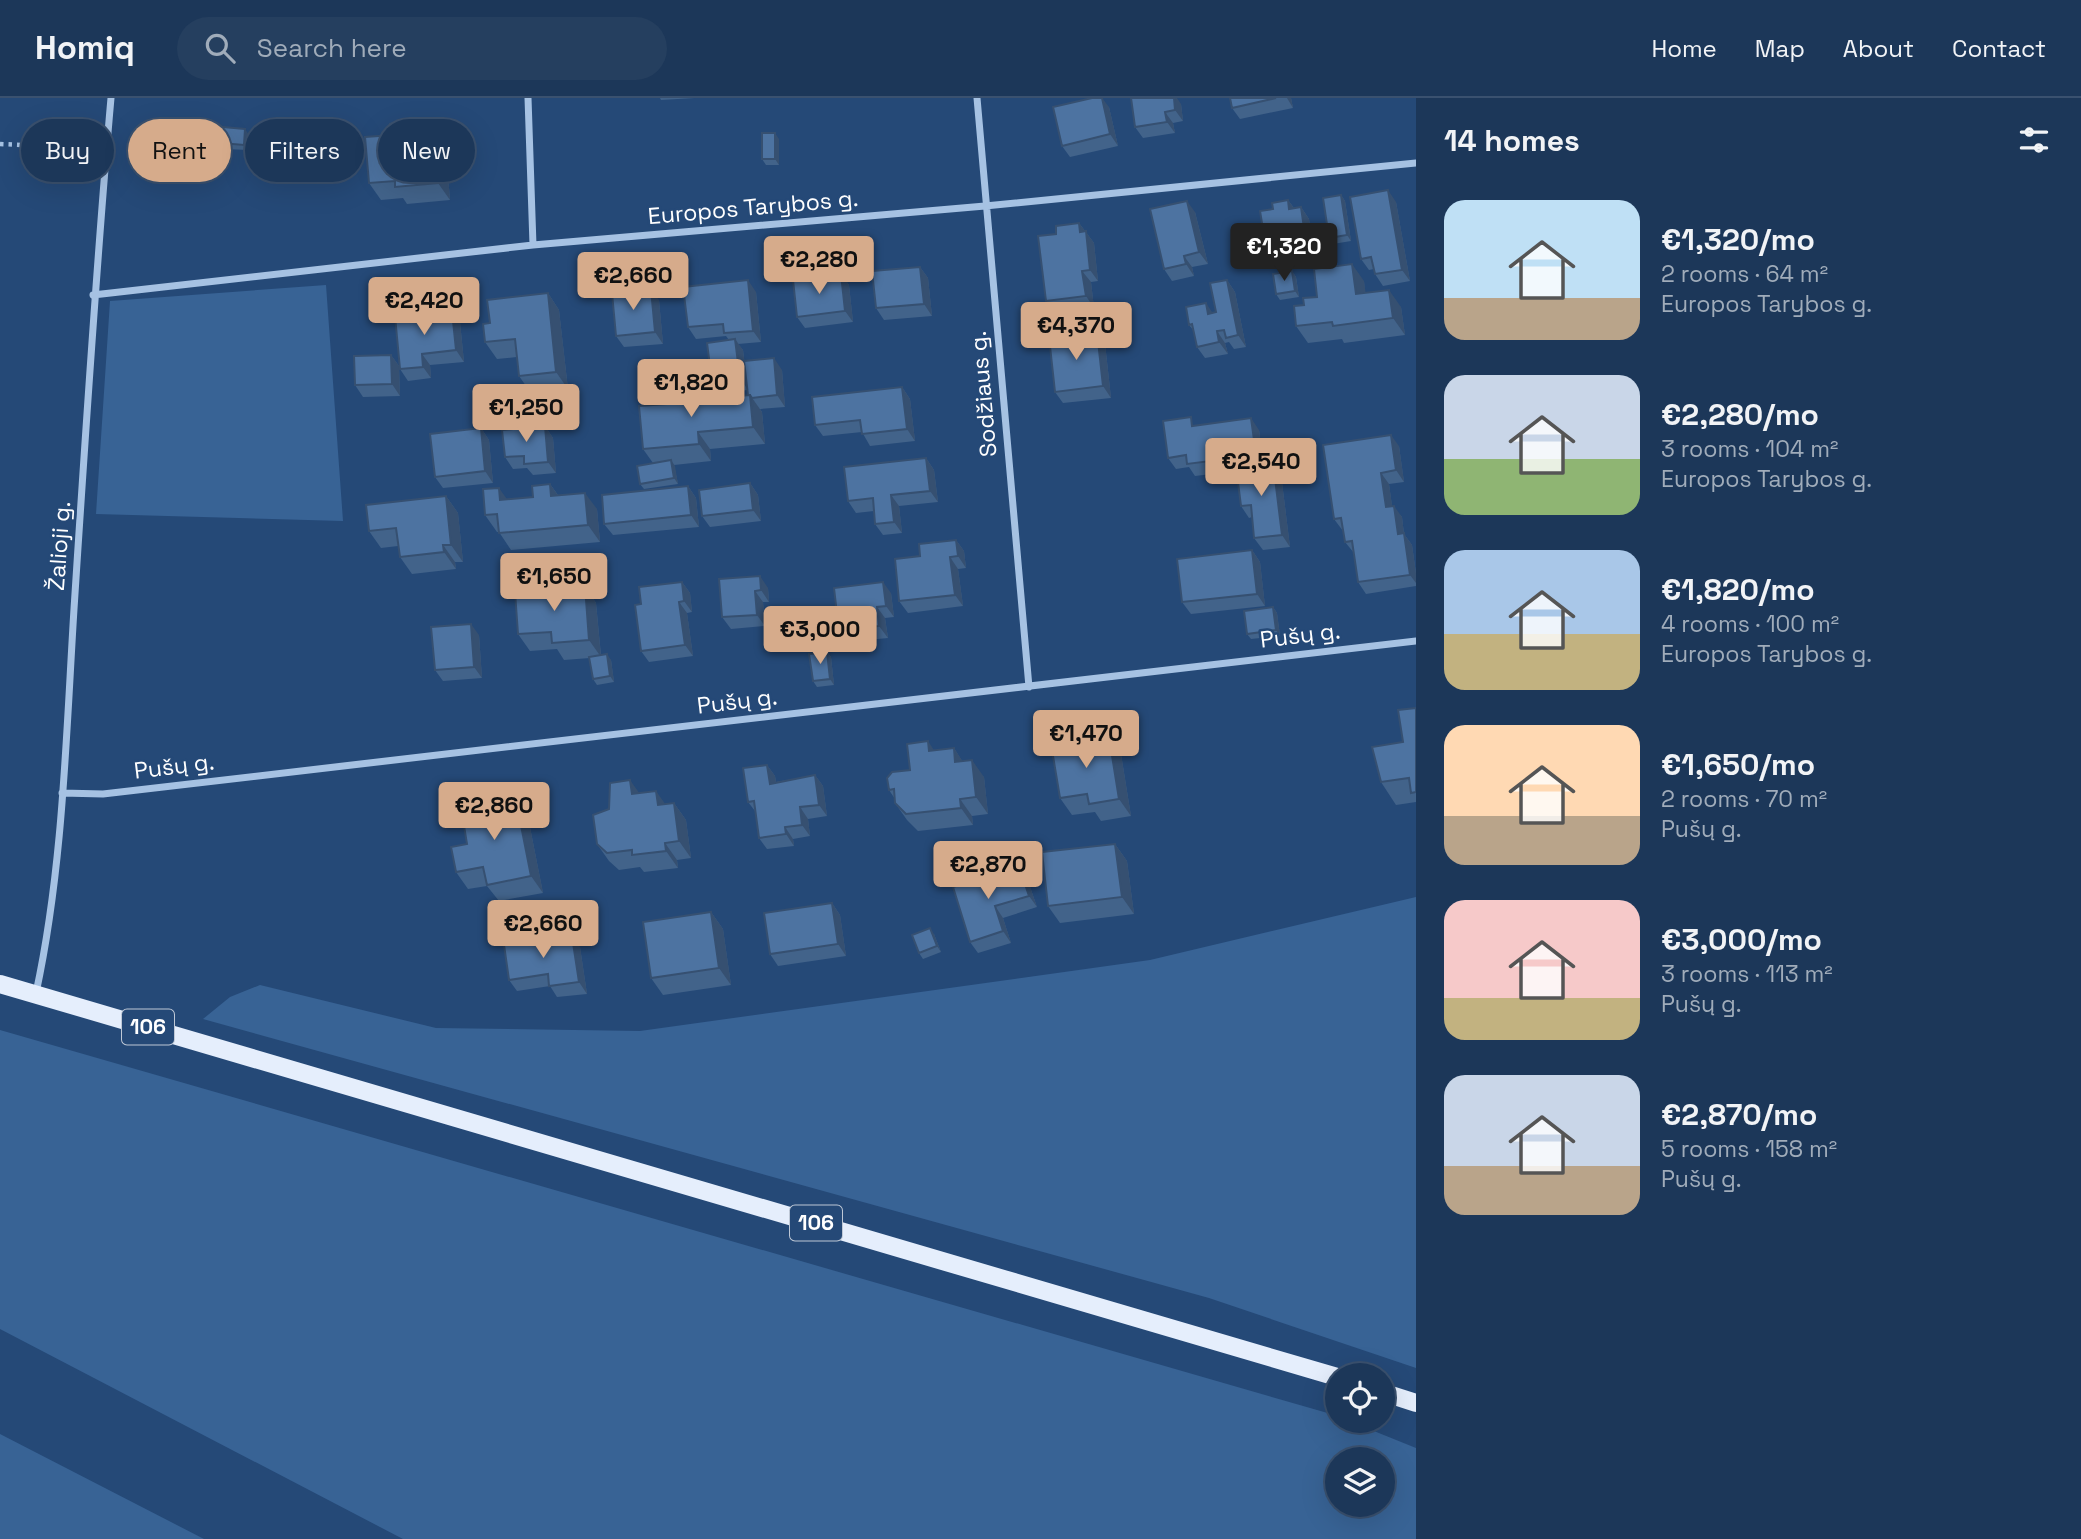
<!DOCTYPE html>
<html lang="en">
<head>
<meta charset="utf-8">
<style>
	body { margin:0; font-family:"Space Grotesk",sans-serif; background:#253f5f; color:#f1f3f6; height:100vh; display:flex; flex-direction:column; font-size:26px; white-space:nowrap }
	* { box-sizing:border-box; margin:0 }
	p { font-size:23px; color:#a0acba }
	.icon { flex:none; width:38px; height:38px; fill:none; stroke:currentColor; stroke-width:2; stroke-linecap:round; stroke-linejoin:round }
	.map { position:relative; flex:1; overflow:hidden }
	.sheet { display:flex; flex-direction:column; background:#1c3759; width:665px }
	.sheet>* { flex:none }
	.hud { position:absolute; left:21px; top:21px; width:665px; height:63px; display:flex; gap:14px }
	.fabs { position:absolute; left:1325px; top:1265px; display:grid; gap:14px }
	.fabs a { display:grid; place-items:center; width:70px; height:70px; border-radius:50%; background:#1c3759; box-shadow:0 7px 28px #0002,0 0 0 2px #3a516f; font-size:35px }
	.price { position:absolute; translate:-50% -60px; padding:0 16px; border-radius:7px; background:#d6ab8b; color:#111; font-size:23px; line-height:46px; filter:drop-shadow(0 2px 4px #0008) }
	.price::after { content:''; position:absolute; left:50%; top:42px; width:21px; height:16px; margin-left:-10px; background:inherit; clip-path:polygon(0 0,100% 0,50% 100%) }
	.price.on { background:#222; color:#fff }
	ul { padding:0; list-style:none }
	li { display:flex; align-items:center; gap:21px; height:175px; padding:0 28px }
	li span { display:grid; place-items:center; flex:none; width:196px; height:140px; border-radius:21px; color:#555 }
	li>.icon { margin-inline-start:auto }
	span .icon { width:84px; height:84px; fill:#fffc; stroke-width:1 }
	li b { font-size:30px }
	h2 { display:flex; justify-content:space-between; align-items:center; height:84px; padding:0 28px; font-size:30px }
	.pill { padding:0 24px; border-radius:32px; background:#1c3759; box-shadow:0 7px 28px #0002,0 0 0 2px #3a516f; font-size:24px; line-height:63px }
	.pill.on { background:#d6ab8b; color:#111 }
	header { display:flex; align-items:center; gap:42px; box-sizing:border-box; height:98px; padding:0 35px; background:#1c3759; border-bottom:2px solid #3a516f }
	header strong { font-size:33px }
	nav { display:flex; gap:38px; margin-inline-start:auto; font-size:24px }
	.search { width:490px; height:63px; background:#253f5f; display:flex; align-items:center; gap:18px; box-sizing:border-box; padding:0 24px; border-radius:38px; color:#a0acba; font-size:26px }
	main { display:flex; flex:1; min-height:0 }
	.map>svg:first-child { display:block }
	.green { fill:#386395; fill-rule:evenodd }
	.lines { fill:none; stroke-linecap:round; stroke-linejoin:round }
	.path { stroke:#a6c2e3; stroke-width:4.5; stroke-dasharray:3.5 5; stroke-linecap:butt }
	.street { stroke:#a6c2e3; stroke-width:7 }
	.primary { stroke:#e5eefc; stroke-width:18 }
	.wall { fill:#42638a }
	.shaded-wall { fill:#365071 }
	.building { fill:#4d73a1; stroke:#365071; stroke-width:2 }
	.labels { text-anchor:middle; stroke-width:5; stroke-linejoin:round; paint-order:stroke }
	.shield { fill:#254977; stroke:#bec8d6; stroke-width:2 }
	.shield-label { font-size:21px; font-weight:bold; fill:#fff }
	.street-label { font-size:23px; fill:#fff; stroke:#254977 }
</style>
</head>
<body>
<header>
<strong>Homiq</strong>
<div class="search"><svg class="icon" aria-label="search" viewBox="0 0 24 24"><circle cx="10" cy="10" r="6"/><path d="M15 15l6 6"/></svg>Search here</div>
<nav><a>Home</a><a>Map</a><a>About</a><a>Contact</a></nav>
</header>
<main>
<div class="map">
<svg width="1416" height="1441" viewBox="0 0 1416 1441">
	<rect width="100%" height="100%" fill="#254977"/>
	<path class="green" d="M326,187L343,423L96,416L110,203Z
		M1416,799V1270L1209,1200L203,921L230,899L260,887L436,930L640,933L1150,862Z
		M0,932L1331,1316L1337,1318V1323H1349L1416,1350V1441H403L0,1231ZM1337,1362H1382V1407H1337Z
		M0,1336L204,1441H0Z"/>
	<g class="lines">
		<path class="path" d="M0,46L92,50"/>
		<path class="street" d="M528,0L533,147
			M977,0L1029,589
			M93,197L533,147L985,108L1416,65
			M62,695L103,696L1416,543
			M36,895C63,770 66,639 74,511C85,341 96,170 111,0"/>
		<path class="primary" d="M0,886L1337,1279
			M1382,1294L1416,1305"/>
	</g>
	<path class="wall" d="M660,0H695L661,2Z
		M1230,0H1291L1293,10L1240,21L1232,10Z
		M1181,6L1183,23L1173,25L1175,35L1143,40L1135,29Z
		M1109,9L1118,48L1070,59L1062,48Z
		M433,22L445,39L450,102L407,106L403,100L381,102L369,85L391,37Z
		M249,37L248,52L225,51L221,45Z
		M779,41V67H766L762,61Z
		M1341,97L1345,103L1351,143L1333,146L1329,140Z
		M1288,102L1294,110L1301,109L1309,121L1314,155L1301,157L1302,165L1283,168L1279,161L1274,162L1266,150L1273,111Z
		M1396,104L1410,183L1383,188L1375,176L1374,171L1369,172L1361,161Z
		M1195,114L1208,166L1192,169L1194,178L1172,183L1164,171Z
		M1079,125L1094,145L1098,183L1091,184L1094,210L1054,215L1046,203Z
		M920,169L928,180L932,218L884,222L876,210Z
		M1292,173L1296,179L1299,199L1280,202L1276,196Z
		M841,176L849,187L853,224L805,230L797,219Z
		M1227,182L1235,194L1246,249L1234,251L1229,244L1225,245L1228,256L1205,260L1197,249L1194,233L1189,227L1216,214Z
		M1364,183L1365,195L1401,209L1405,237L1344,245L1342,241L1308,245L1296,228L1304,207L1317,199Z
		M756,194L761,244L738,246L743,252L745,268L782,272L785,309L760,311L762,314L765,346L710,351L711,363L674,367L678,386L644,391L640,386L653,365L643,351L666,306L678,288L688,303L748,297L747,292L720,296L712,284L729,242L726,238L696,241L688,229Z
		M548,195L559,212L568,291L531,295L519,278L517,259L497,261L485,244L490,225Z
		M659,202L663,246L624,249L616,238Z
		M460,224L464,264L430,267L431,280L408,283L400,271Z
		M1097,234L1105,245L1111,300L1063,305L1055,294Z
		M391,257L399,268L400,298L363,299L355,287Z
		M902,289L910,301L915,343L870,348L862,334L823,338L815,327Z
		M1196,327L1259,332L1263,360L1242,363L1243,368L1281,376L1290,449L1263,452L1254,440L1252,419L1249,420L1241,408L1237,373L1195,378L1189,369L1176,371L1168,360Z
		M545,328L553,340L556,375L533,377L527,370L513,371L505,359Z
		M481,330L489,342L493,385L443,390L435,379Z
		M1399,348L1404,384L1389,386L1392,408L1402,419L1404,436L1412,447L1416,475V488L1366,496L1358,484L1354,455L1345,444L1343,433L1334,421Z
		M926,360L934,372L938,404L899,408L902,435L883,437L875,426L874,413L856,415L848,403Z
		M750,385L758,397L761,423L710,429L702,418Z
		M550,386L558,397L597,411L600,444L511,452L499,434H497L485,417L507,402L533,399Z
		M688,388L696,400L699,429L613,437L604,426Z
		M446,398L458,415L463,464H455L456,471L412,476L400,459L398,448L381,450L369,433Z
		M956,442L964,453L966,470L958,471L963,508L908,515L899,503L920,458Z
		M1252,452L1260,464L1265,508L1191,516L1182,504Z
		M719,481L768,490L769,504H763L765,528L731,531L722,519Z
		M682,484L690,495L692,514L687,515L693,558L649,564L641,553V506Z
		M585,488L596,505L601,557L611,562L614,584L597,587L593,581L590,560L564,562L557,551L530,553L518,536Z
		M891,495L894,519L885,520L888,540L847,544L839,533Z
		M1273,509L1277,515L1280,538L1251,541L1247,536Z
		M479,537L482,580L443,583L435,572Z
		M827,554L831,559L834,587L817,589L813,583Z
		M1416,610V704L1396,707L1381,684L1403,644Z
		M954,650L962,663L984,679L988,716L972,718L973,727L918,733L907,722L895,705V701L889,692L934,653Z
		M1121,656L1131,718L1101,723L1095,714L1072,717L1060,700Z
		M767,667L775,678L776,684L815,677L823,688L827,718L808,721L810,738L793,741L794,748L767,751L759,740L755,713L748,704Z
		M639,695L665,706L674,705L686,722L691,760L677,762L678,770L644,774L640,769L619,772L609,763L597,746L609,711Z
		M527,714L543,795L499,803L487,788L468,791L456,774L467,746Z
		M1115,746L1127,763L1134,816L1060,825L1048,808Z
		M1019,768L1027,780L1037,809L1003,820L1011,845L978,855L970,844Z
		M832,805L840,817L846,858L778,868L770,856Z
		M711,814L723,831L731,887L663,897L651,880Z
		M934,836L941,854L923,861L919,855Z
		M580,849L587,896L557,899L550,888L517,893L509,882Z"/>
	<path class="shaded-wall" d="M1102,0L1109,9L1118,48L1110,36Z
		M1174,0H1177L1181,6L1183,23L1175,12Z
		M1287,0H1291L1293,10Z
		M1165,14L1173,25L1175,35L1167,24Z
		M433,22L445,39L450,102L438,85Z
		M245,31L249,37L248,52L244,47Z
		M775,35L779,41V67L775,61Z
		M1388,92L1396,104L1410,183L1402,172Z
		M1341,97L1345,103L1351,143L1347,137Z
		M1288,102L1296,113L1289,111Z
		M1187,103L1195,114L1208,166L1199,154Z
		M1301,109L1309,121L1314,155L1306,144Z
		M1079,125L1094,145L1098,183L1090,172L1080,134Z
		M1293,145L1301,157L1302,165L1294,154Z
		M1184,158L1192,169L1194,178L1186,166Z
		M1352,166L1364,183L1368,213L1356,196Z
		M920,169L928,180L932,218L924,206Z
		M1082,173L1091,184L1094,210L1086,198Z
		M1292,173L1296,179L1299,199L1295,193Z
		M841,176L849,187L853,224L845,213Z
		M748,182L756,194L761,244L753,233Z
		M1227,182L1235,194L1246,249L1238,237Z
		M651,191L659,202L663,246L655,234Z
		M1389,192L1401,209L1405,237L1393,220Z
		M548,195L559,212L568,291L556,274Z
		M1206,205L1214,217L1208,216Z
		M452,213L460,224L464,264L456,252Z
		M1217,233L1225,245L1228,256L1219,244Z
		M1097,234L1105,245L1111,300L1103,288Z
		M735,241L743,252L748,292L740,280Z
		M422,256L430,267L431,280L423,269Z
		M391,257L399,268L400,298L392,286Z
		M774,260L782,272L785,309L777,297Z
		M678,288L689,305L679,303Z
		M902,289L910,301L915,343L907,331Z
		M750,297L762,314L765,346L753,329Z
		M1251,320L1259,332L1263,360L1255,349Z
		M545,328L553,340L556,375L548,364Z
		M481,330L489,342L493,385L485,373Z
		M698,334L710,351L711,363L699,346Z
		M1391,337L1399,348L1404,384L1396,372Z
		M1234,352L1242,363L1243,372L1235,360Z
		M926,360L934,372L938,404L930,393Z
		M671,362L675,368L678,386L674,380Z
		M1273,364L1281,376L1290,449L1282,437Z
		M1381,375L1389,386L1394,421L1386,409Z
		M750,385L758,397L761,423L753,412Z
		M550,386L562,403L551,398Z
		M688,388L696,400L699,429L691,417Z
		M499,390L511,407L500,402Z
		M585,395L597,411L600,444L588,427Z
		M891,397L899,408L902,435L894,424Z
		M446,398L458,415L463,464L451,447Z
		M1394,408L1402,419L1404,436L1412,447L1416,475V485L1410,477L1398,436Z
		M956,442L964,453L966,470L958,458Z
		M443,447L455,464L456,471L444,454Z
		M1252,452L1260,464L1265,508L1257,496Z
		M950,459L958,471L963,508L955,497Z
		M760,478L768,490L769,504L761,492Z
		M682,484L690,495L692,514L684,503Z
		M883,484L891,495L894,519L886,508Z
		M585,488L596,505L601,559L589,542Z
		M755,493L763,504L765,528L757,517Z
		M679,504L687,515L693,558L685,547Z
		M877,509L885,520L888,540L879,528Z
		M1273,509L1277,515L1280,538L1276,532Z
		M471,526L479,537L482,580L474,569Z
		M827,554L831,559L834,587L830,581Z
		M607,556L611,562L614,584L610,578Z
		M1109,639L1121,656L1131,718L1119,701Z
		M928,643L939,660L929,653Z
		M954,650L965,667L955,664Z
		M972,662L984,679L988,716L976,699Z
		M767,667L775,678L778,697L770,686Z
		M815,677L823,688L827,718L819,707Z
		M630,682L642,699L632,696Z
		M656,693L668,710L658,707Z
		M515,697L527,714L543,795L531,778Z
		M960,701L972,718L973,727L961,710Z
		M674,705L686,722L691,760L679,743Z
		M800,709L808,721L810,738L802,727Z
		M785,729L793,741L794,748L786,736Z
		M665,745L677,762L678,770L666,753Z
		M1115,746L1127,763L1134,816L1122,799Z
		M1019,768L1027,780L1037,809L1029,798Z
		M832,805L840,817L846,858L838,846Z
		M995,808L1003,820L1011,845L1003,833Z
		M711,814L723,831L731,887L719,870Z
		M930,830L934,836L941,854L937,848Z
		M572,838L580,849L587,896L579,884Z"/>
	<path class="building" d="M1092,0H1102L1110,36L1062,48L1053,9Z
		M1131,0H1174L1175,12L1165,14L1167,24L1135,29Z
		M1230,0H1276L1232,10Z
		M433,22L438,85L395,89V83L369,85L365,39L391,37L390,26Z
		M223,29L245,31L244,47L221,45Z
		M762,35H775V61H762Z
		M1388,92L1402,172L1375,176L1371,159L1361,161L1350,99Z
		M1341,97L1347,137L1329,140L1323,100Z
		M1288,102L1289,111L1301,109L1306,144L1293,145L1294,154L1275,157L1274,149L1266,150L1260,113L1273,111L1272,105Z
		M1187,103L1199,154L1184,158L1186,166L1164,171L1150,111Z
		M1079,125L1080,134L1086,133L1090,172L1082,173L1086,198L1046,203L1038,138L1056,136V128Z
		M1352,166L1356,196L1389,192L1393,220L1333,228L1332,224L1296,228L1294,208L1304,207L1303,200L1317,199L1314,171Z
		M920,169L924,206L876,210L872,173Z
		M1292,173L1295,193L1276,196L1273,176Z
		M841,176L845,213L797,219L793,182Z
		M748,182L753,233L724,235L723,226L688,229L683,189Z
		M1227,182L1238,237L1226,240L1224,232L1217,233L1219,244L1197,249L1192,226L1189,227L1186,209L1206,205L1208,216L1216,214L1210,185Z
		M651,191L655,234L616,238L612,195Z
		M548,195L556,274L519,278L515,241L485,244L483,226L490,225L487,202Z
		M452,213L456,252L422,256L423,269L400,271L395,218Z
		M1097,234L1103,288L1055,294L1049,239Z
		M735,241L740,280L712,284L707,245Z
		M391,257L392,286L355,287L354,258Z
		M774,260L777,297L752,300L750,297H748L744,263Z
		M678,288L679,303L750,297L753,329L698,334L699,346L643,351L639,308L666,306L665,289Z
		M902,289L907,331L862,336L860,322L815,327L812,299Z
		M1191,319L1192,328L1251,320L1255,349L1234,352L1235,360L1187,366L1186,357L1168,360L1163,323Z
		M545,328L548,364L524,366V358L505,359L502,332Z
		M481,330L485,373L435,379L430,336Z
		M1391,337L1396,372L1381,375L1386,409L1394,408L1398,436L1404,435L1410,477L1358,484L1352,443L1345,444L1341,420L1334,421L1323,347Z
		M926,360L930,393L891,397L894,424L875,426L873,400L848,403L844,369Z
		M671,362L674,380L640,386L637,368Z
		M1273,364L1282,437L1254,440L1251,407L1241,408L1236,369Z
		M750,385L753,412L702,418L699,392Z
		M550,386L551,398L585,395L588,427L499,435L497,416L485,417L483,391L499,390L500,402L533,399L532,388Z
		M688,388L691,417L604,426L602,397Z
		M446,398L451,447H443L444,454L400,459L396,430L369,433L366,407Z
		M956,442L958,458L950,459L955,497L899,503L895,461L920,458L919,446Z
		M1252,452L1257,496L1182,504L1177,461Z
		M760,478L761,492L755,493L757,517L722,519L719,481Z
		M682,484L684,503L679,504L685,547L641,553L635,507L641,506L639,489Z
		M883,484L886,508L877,509L879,528L839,533L834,490Z
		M585,488L589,542L552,545L551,534L518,536L515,494Z
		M1273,509L1276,532L1247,536L1244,513Z
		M471,526L474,569L435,572L431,529Z
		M827,554L830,581L813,583L809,556Z
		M607,556L610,578L593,581L589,559Z
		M1416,610V694L1411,695L1409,680L1381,684L1372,649L1403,644L1398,612Z
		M1109,639L1119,701L1089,706L1087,696L1060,700L1051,646Z
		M928,643L929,653L954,650L955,664L972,662L976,699L960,701L961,710L906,716L895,705L894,691L889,692L887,680L892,674L910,672L907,646Z
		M767,667L770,686L815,677L819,707L800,709L802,727L785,729L786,736L759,740L754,703L748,704L743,670Z
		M630,682L632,696L656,693L658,707L674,705L679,743L665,745L666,753L632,757V752L607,755L597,746L593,717L609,711L610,685Z
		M515,697L531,778L487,787L483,769L456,774L451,749L467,746L463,722L476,719L473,705Z
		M1115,746L1122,799L1048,808L1042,754Z
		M1019,768L1029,798L995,808L1003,833L970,844L953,789Z
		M832,805L838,846L770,856L764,815Z
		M711,814L719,870L651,880L643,824Z
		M930,830L937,848L919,855L912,837Z
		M572,838L579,884L549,888L548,876L509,882L504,847Z"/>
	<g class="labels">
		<g class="shield">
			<rect x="122" y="911.5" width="52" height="35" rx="5"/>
			<rect x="790" y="1107.5" width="52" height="35" rx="5"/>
		</g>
		<g class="shield-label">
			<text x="148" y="936">106</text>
			<text x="816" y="1132">106</text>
		</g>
		<g class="street-label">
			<text transform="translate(753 109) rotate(-5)" y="8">Europos Tarybos g.</text>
			<text transform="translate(983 296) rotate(-95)" y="8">Sodžiaus g.</text>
			<text transform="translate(59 448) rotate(-86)" y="8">Žalioji g.</text>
			<text transform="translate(1300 537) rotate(-7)" y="8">Pušų g.</text>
			<text transform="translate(737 603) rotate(-7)" y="8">Pušų g.</text>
			<text transform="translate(174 668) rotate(-7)" y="8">Pušų g.</text>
		</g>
	</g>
</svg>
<div class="fabs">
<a><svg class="icon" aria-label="locate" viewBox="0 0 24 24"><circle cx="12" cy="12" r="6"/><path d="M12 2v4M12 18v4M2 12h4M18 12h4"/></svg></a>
<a><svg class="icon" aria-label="layers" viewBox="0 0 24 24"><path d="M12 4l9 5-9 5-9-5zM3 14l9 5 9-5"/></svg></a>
</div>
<b class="price on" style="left:1284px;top:185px">€1,320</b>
<b class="price" style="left:819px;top:198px">€2,280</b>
<b class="price" style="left:633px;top:214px">€2,660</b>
<b class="price" style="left:424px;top:239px">€2,420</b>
<b class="price" style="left:1076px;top:264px">€4,370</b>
<b class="price" style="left:691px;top:321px">€1,820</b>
<b class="price" style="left:526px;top:346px">€1,250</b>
<b class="price" style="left:1261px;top:400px">€2,540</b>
<b class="price" style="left:554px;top:515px">€1,650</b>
<b class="price" style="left:820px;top:568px">€3,000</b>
<b class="price" style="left:1086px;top:672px">€1,470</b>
<b class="price" style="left:494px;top:744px">€2,860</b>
<b class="price" style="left:988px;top:803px">€2,870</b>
<b class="price" style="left:543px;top:862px">€2,660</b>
<div class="hud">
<a class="pill">Buy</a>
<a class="pill on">Rent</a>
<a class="pill">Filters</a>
<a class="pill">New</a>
</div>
</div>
<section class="sheet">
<h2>14 homes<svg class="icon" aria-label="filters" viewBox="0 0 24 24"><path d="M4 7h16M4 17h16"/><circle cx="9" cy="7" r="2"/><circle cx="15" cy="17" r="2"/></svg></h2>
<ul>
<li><span style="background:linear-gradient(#bfe0f5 70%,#b9a48a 0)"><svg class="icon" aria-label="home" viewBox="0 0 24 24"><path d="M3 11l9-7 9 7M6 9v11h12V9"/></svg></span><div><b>€1,320/mo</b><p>2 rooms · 64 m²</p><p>Europos Tarybos g.</p></div></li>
<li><span style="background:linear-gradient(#c9d6e8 60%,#8fb573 0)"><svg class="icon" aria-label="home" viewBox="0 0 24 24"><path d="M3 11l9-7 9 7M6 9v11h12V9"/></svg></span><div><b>€2,280/mo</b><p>3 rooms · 104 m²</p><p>Europos Tarybos g.</p></div></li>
<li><span style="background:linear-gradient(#a9c7e8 60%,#c2b280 0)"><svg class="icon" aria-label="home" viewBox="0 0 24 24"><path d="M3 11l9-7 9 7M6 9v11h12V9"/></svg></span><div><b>€1,820/mo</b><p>4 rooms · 100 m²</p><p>Europos Tarybos g.</p></div></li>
<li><span style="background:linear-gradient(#ffd9b3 65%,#b9a48a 0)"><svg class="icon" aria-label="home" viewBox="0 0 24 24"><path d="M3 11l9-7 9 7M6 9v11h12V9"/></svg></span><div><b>€1,650/mo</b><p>2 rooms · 70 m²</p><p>Pušų g.</p></div></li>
<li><span style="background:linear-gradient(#f6c9c9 70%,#c2b280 0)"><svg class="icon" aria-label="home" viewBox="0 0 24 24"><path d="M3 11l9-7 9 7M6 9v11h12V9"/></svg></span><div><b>€3,000/mo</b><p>3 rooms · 113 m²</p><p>Pušų g.</p></div></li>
<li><span style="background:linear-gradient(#c9d6e8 65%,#b9a48a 0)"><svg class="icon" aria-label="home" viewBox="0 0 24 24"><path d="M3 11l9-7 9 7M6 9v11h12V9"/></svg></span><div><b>€2,870/mo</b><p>5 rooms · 158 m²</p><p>Pušų g.</p></div></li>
</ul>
</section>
</main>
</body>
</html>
